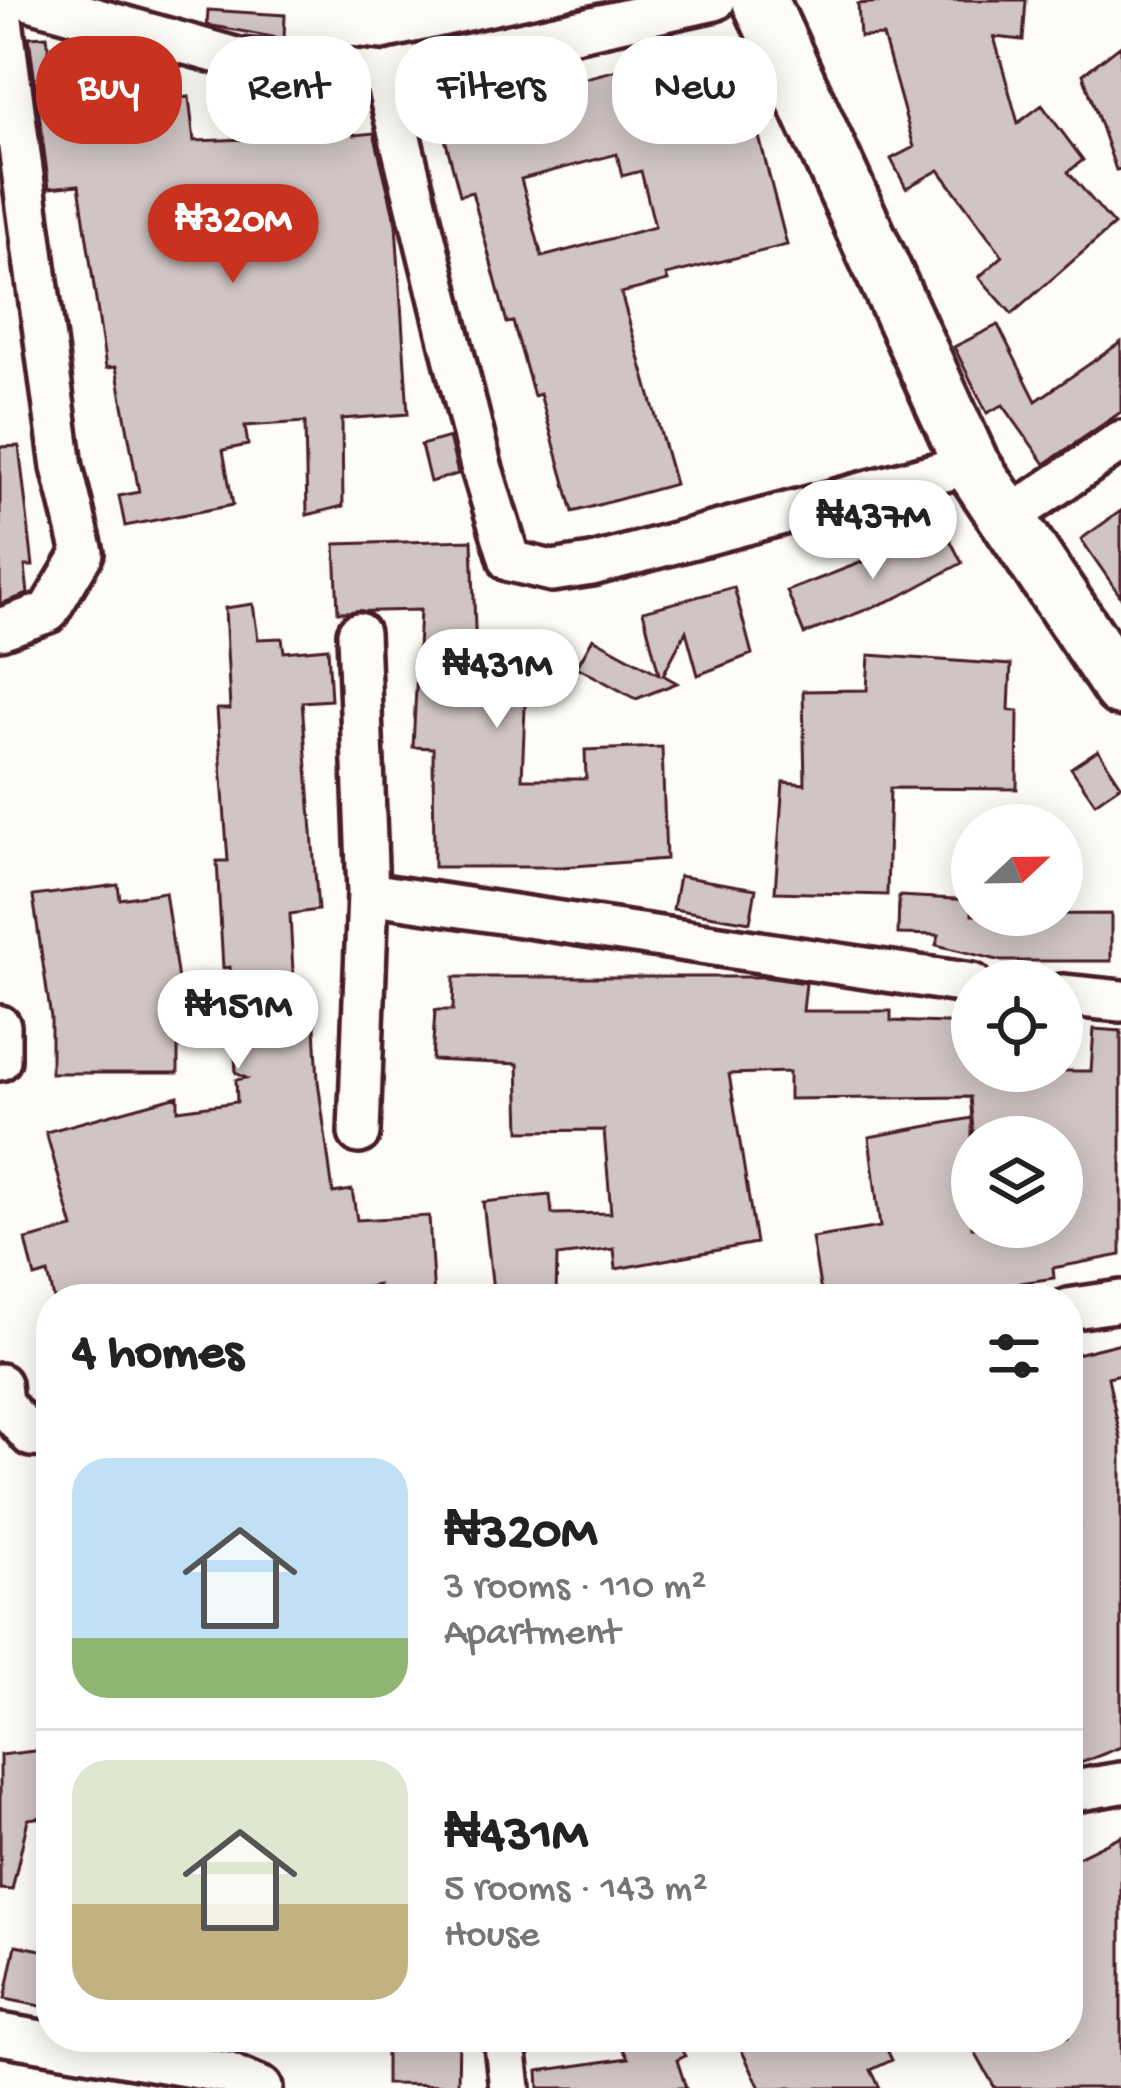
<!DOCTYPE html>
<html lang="en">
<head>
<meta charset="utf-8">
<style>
	body { margin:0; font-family:"Gochi Hand",sans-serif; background:#f2f2f2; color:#222; height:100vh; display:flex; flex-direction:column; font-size:45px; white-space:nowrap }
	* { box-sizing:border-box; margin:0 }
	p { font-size:39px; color:#767676 }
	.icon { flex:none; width:66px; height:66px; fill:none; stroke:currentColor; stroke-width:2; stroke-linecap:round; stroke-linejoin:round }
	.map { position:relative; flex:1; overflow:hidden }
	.drawer { position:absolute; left:36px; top:1284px; width:1047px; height:768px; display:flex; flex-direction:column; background:#fff; border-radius:48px; box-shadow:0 6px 30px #0003 }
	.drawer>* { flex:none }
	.top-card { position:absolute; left:36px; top:36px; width:1050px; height:108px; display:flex; gap:24px }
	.needle { width:78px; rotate:68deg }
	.controls { position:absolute; left:951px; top:804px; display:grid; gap:24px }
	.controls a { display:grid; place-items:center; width:132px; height:132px; border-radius:50%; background:#fff; box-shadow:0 6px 30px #0003; font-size:60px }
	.price { position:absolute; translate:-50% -102px; padding:0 27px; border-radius:42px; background:#fff; color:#222; font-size:39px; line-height:78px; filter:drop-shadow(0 3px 6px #0008) }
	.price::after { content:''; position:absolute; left:50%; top:72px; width:36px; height:27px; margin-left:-18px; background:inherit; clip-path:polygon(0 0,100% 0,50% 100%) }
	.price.active { background:#c8321e; color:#fff }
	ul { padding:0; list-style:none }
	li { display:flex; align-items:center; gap:36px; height:300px; padding:0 36px }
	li+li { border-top:3px solid #e0e0e0 }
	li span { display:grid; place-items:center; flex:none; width:336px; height:240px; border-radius:36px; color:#555 }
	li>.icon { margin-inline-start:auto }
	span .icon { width:144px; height:144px; fill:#fffc; stroke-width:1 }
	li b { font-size:51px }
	h2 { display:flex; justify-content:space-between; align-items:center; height:144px; padding:0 36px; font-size:51px }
	.pill { padding:0 42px; border-radius:48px; background:#fff; box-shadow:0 6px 30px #0003; font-size:42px; line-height:108px }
	.pill.active { background:#c8321e; color:#fff }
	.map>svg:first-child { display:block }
	.building { fill:#d0c5c4; stroke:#4a1f2b; stroke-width:3; fill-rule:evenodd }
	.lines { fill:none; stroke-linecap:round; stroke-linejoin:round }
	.street-casing { stroke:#4a1f2b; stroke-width:48 }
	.secondary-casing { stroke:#4a1f2b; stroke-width:63 }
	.street { stroke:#fdfcf7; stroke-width:39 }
	.secondary { stroke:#fdfcf7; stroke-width:54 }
</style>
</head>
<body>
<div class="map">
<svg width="1121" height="2088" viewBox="0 0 1121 2088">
	<rect width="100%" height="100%" fill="#fdfcf7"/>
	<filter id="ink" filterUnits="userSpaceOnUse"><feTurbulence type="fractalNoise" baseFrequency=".00833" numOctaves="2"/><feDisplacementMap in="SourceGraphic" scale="24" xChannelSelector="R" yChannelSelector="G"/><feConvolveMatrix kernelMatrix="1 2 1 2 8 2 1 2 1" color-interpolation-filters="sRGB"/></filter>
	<g filter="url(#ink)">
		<path class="building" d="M908,0H1026L1023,40L994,37L1018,123L1042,105L1083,160L1068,172L1114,225L1012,314L979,277L1003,256L939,170L906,188L891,159L914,147L883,36L860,37L858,4Z
			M208,10L285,15L284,39L207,25Z
			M47,36L55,111L189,97L194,141L300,137L299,93L353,94L354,135L374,133L396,224L408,414L342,419L343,506L307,515L305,422L245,426L248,445L223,450L233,505L125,526L119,496L139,492L116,367L106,368L79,185L49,188L29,37Z
			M1121,45V169L1116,170L1083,74Z
			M709,46L716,76L739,67L748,88L760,84L774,122L757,129L787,245L666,275L668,281L621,293L675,484L573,512L540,394L534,396L513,322L507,323L472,192L460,195L439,116ZM617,154L622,176L641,171L655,227L542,257L521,179Z
			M998,325L1036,401L1121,342V412L1045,464L1003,405L987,413L954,347Z
			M449,437L458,474L430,482L421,445Z
			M19,446L33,566H25L28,594L0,604V447Z
			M1121,511V597L1081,539Z
			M945,530L962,563L899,597L804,634L787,591Z
			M472,540L476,658L527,660L522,779H586L585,750L662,747L666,859L562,867H434L433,748L413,747L420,610L338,612L335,544Z
			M734,587L752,654L698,675L686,631L663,675L677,683L636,699L577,667L593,638L659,674L643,611Z
			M253,604L258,639L282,638L284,652L328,648L331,700L302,702L318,910L290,914L294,991H313L318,1081L333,1193L352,1190L357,1220L429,1216L434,1299H379L378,1285L295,1299H54L48,1273L35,1277L26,1240L73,1228L46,1132L178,1096V1110L237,1102L236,1080L246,1078L236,1073L230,967L223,968L217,861H228L217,709H230L225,608Z
			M869,655L1011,665L1009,710L1018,711L1017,789L890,788L887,895L775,892L783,782L805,784L803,691L867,690Z
			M1098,750L1121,785L1095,803L1071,768Z
			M679,876L756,889L750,922L673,909Z
			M118,885L120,899L165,892L178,980V1073H51V1018L33,896Z
			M899,896L972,900V915L1111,914V961H1002L936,945L939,935L898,934Z
			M454,977H764L806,983L803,1011H891V1021L972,1024V1071H1091L1094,1029L1121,1031V1255L1053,1268L1054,1278L972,1290V1295L822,1299L812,1238L880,1227L869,1137L972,1118L970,1097L789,1099V1072L729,1074L756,1243L616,1269L614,1249L557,1256L556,1299H494L483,1202L550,1195L552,1214L611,1213L604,1130L520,1131L518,1064L432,1060L435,1010H453ZM972,1119L974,1137H1062V1227H972Z
			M1121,1343V1374L1108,1377L1121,1440V1747L1068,1768V1610L1086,1603L1068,1528L1080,1523L1068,1466V1356Z
			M51,1749V1816L28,1819L12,1890L0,1889V1755Z
			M1121,1836V2088H995L973,2049L995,2037H1068V1862Z
			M16,1945L51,1952V2008L5,1999Z
			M386,2037H459L458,2085L386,2084Z
			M616,2037H674L685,2056L677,2060L686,2088H539L538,2071L628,2058Z
			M735,2037H881L892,2060L871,2070L880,2088H760Z"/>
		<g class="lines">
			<g class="street-casing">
				<path id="street" d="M30,0L239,59L384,73L715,0
					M0,5L62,467L83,553L48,612L0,629
					M384,73L481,466L510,561L552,571L592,565L971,464
					M1005,520L1121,441
					M358,633L368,893L359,1133
					M368,893L972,984
					M1062,995L1121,1001
					M0,1026V1060
					M1068,1309L1121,1301
					M0,1384L2,1403L31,1436L51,1437
					M1068,1792L1121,1783
					M0,2034L227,2073L262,2088
					M504,2037L510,2088"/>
			</g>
			<g class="secondary-casing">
				<path id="secondary" d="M760,0L971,464L1121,688"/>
			</g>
			<use href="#street" class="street"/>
			<use href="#secondary" class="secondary"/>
		</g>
	</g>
</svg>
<div class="controls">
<a><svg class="needle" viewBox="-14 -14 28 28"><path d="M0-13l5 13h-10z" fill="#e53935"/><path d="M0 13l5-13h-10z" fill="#767676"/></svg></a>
<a><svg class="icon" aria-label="locate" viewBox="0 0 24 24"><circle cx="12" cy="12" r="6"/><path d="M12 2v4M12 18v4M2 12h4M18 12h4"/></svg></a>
<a><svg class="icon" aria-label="layers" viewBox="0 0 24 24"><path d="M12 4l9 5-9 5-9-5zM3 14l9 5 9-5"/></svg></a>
</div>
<b class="price active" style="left:233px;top:286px">₦320M</b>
<b class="price" style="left:873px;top:582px">₦437M</b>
<b class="price" style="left:497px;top:731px">₦431M</b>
<b class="price" style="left:238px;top:1072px">₦151M</b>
<div class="top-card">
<a class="pill active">Buy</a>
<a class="pill">Rent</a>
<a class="pill">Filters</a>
<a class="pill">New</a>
</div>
<section class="drawer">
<h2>4 homes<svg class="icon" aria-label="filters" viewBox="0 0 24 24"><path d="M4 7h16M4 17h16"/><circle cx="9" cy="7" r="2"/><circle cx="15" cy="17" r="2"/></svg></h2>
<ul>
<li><span style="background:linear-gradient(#bfe0f5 75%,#8fb573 0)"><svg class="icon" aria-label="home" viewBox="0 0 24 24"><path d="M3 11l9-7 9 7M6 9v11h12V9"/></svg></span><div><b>₦320M</b><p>3 rooms · 110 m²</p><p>Apartment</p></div></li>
<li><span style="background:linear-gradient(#dfe7d0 60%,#c2b280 0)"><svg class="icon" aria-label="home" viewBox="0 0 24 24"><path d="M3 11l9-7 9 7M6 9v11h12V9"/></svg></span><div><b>₦431M</b><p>5 rooms · 143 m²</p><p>House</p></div></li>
</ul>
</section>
</div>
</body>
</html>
